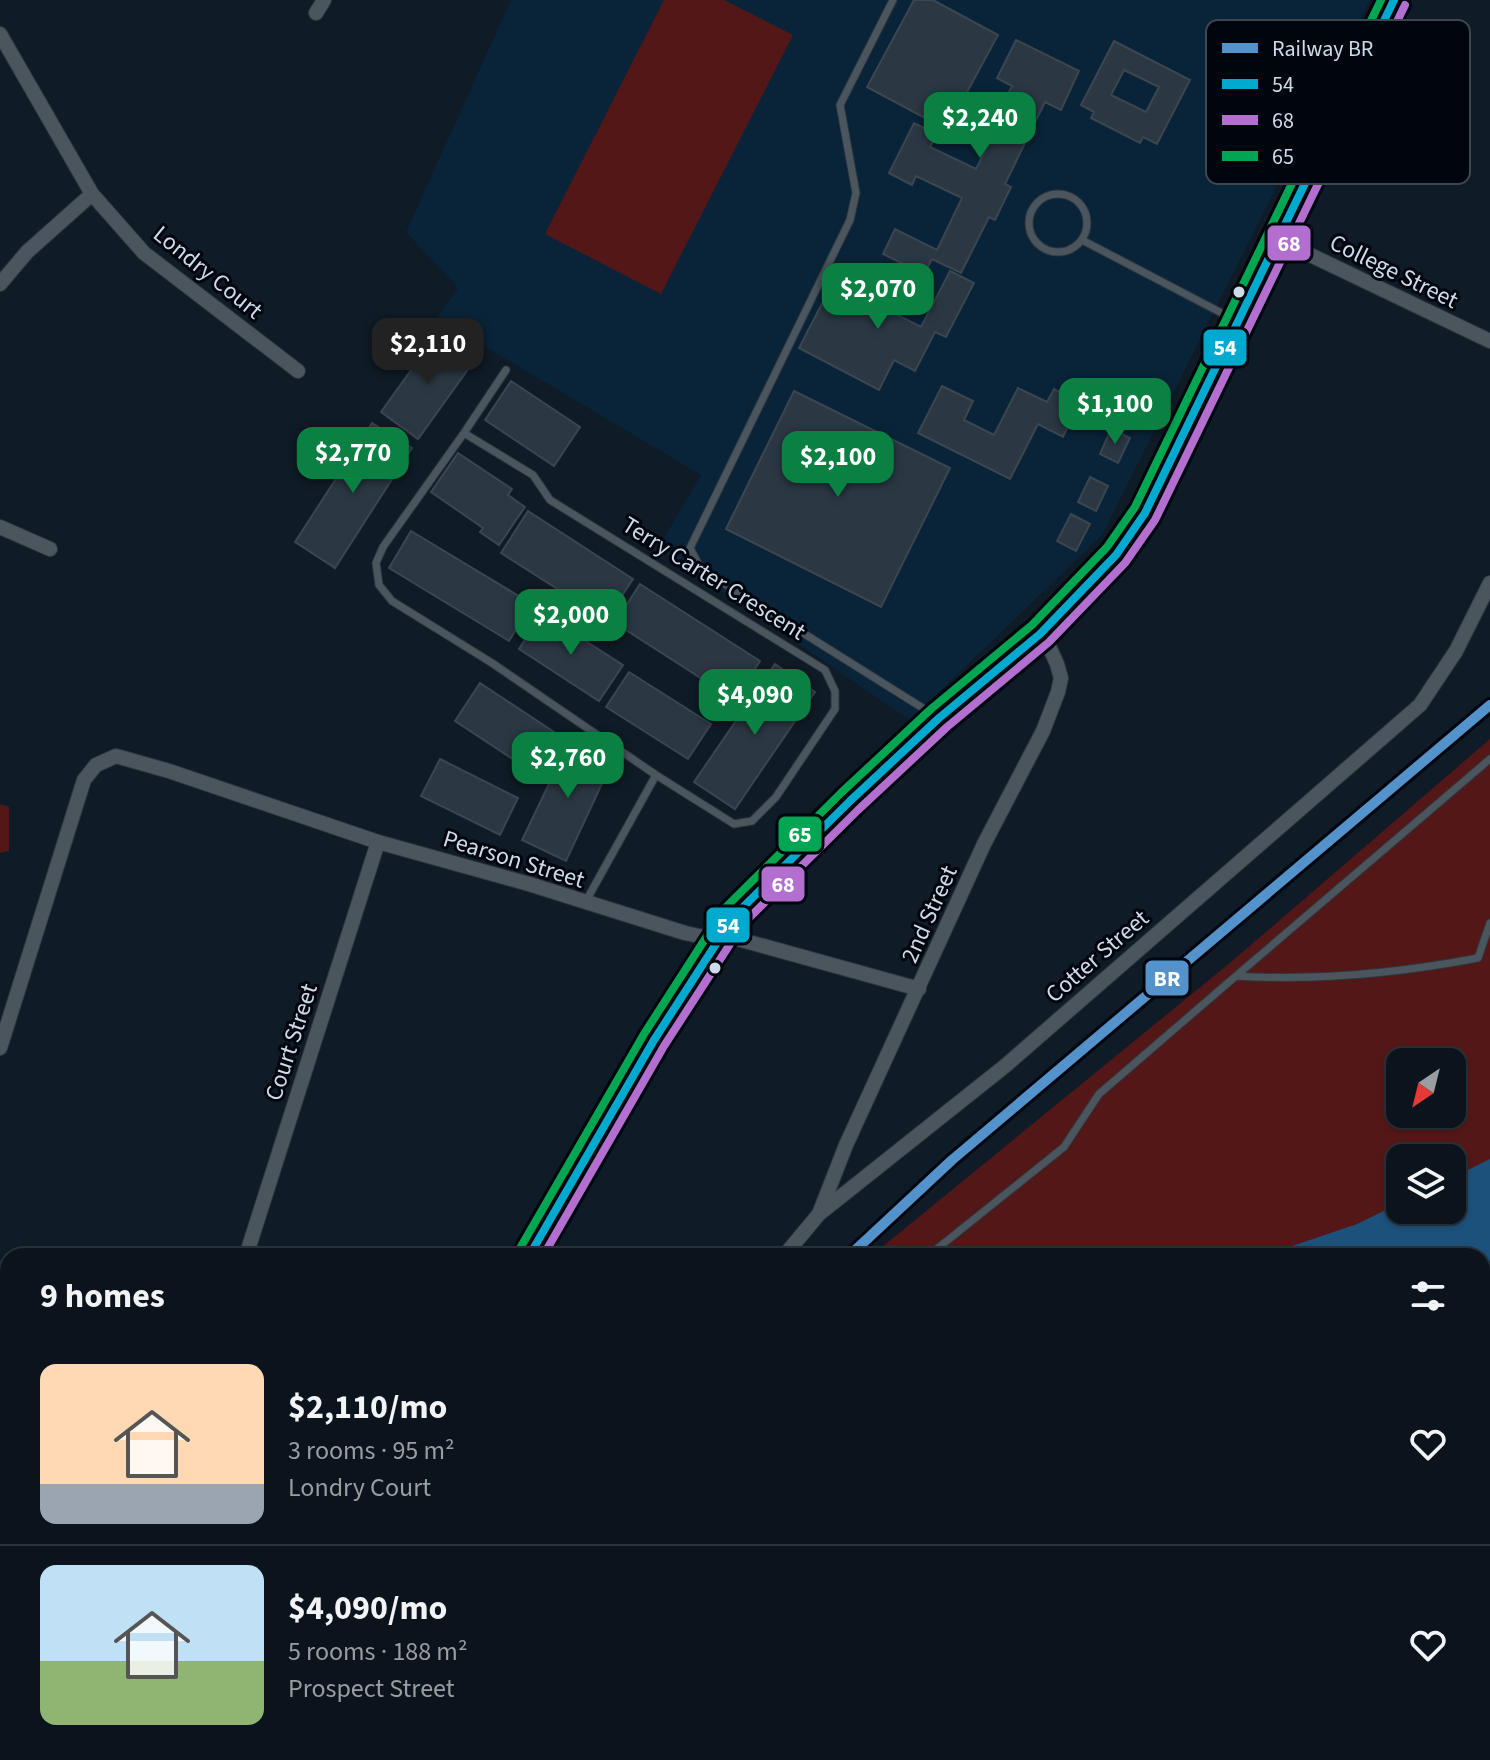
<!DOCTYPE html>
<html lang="en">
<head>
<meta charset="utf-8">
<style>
	body { margin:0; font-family:"Source Sans 3",sans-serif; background:#192129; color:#f1f3f6; height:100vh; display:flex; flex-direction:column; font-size:30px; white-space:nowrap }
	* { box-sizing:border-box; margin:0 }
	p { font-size:26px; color:#9a9ea3 }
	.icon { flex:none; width:44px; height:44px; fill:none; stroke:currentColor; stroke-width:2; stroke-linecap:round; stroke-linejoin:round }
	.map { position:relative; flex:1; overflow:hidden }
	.details { position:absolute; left:0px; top:1248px; width:1490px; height:512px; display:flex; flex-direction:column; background:#0b141c; border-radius:24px 24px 0 0; box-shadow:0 2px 6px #0004,0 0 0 2px #2b333b }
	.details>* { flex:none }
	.needle { width:52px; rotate:215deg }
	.fabs { position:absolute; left:1386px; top:1048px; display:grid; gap:16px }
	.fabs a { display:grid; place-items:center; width:80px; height:80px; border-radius:16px; background:#0b141c; box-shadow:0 2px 6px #0004,0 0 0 2px #2b333b; font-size:40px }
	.price { position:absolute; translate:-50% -68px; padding:0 18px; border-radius:16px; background:#0b8043; color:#fff; font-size:26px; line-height:52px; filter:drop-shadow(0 2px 4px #0008) }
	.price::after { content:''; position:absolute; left:50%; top:48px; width:24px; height:18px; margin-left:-12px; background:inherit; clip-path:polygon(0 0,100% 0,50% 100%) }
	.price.on { background:#222; color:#fff }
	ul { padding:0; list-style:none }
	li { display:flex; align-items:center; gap:24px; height:200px; padding:0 40px }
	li+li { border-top:2px solid #2b333b }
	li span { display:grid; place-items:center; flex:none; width:224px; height:160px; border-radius:16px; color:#555 }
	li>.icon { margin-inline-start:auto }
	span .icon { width:96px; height:96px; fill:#fffc; stroke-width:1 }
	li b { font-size:34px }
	h2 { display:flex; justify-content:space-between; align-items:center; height:96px; padding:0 40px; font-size:34px }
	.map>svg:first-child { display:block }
	.built { fill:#092439 }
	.green { fill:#531717; fill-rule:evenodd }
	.water { fill:#1c517c }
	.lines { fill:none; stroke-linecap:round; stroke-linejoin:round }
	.stream { stroke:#1c517c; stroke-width:5 }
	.building { fill:#2b3844; stroke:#3b464f; stroke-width:2; fill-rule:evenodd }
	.lane-casing { stroke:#2e363e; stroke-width:9 }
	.street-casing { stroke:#2e363e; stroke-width:16 }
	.secondary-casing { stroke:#2e363e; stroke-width:22 }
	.lane { stroke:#4b555d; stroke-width:7 }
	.street { stroke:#4b555d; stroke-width:14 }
	.secondary { stroke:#4b555d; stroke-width:20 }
	.bus-1-casing { stroke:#01060e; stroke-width:14 }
	.bus-2-casing { stroke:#01060e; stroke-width:14 }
	.bus-3-casing { stroke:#01060e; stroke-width:14 }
	.bus-1 { stroke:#00a9ce; stroke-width:8 }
	.bus-2 { stroke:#b36fd0; stroke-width:8 }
	.bus-3 { stroke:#00a651; stroke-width:8 }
	.rail-1-casing { stroke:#01060e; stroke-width:16 }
	.rail-1 { stroke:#5392ca; stroke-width:10 }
	.bus-dot { fill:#cedce9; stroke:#01060e; stroke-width:3 }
	.labels { text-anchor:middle; stroke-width:6; stroke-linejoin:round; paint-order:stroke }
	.street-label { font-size:24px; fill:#cedce9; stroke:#01060e }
	.key { fill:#01060e; stroke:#3e4650; stroke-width:2 }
	.key-label { font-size:22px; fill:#cedce9 }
	.line-badge { stroke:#01060e; stroke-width:3 }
	.badge-label { font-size:22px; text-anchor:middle; font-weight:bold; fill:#fff }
</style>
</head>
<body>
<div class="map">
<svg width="1490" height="1760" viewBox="0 0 1490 1760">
	<rect width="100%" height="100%" fill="#0f1b26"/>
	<path class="built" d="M511,0H1370L1102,535L910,720L658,548L701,475L437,318L458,288L406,232Z
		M1482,1669L1490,1672V1760H1430L1429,1752H1482Z"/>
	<path class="green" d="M664,0H724L793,35L661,294L545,234Z
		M1490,739V1480L1482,1503V1256H871L1231,962ZM1400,1062H1452V1114H1400ZM1400,1158H1452V1210H1400Z
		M0,804L9,807V851L0,853Z
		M633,1752H746L759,1760H629Z
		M835,1752H895L911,1760H849Z"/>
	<path class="water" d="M1490,1159V1270L1482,1274V1256H1263L1357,1224L1400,1203V1210H1452V1178Z"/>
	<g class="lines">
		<path class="stream" d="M1419,1760V1752"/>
	</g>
	<path class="building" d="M914,0H933L998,35L952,120L941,115L936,124L867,87Z
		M1016,40L1079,71L1061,110L1045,102L1005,184L1011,187L995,220L989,217L961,273L932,259L924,274L883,254L895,229L937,250L962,198L916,176L912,185L889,173L914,123L937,134L930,147L976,169L1004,113L1000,111L1012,86L997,78Z
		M1114,41L1190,80L1157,144L1143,137L1140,143L1091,118L1094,112L1081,105ZM1124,70L1159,87L1146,112L1111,95Z
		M950,271L974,283L946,337L935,332L915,371L894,360L879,390L799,348L833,282L921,327Z
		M437,334L474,361L418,439L381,412Z
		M511,381L580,427L554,466L485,420Z
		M942,386L973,401L964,420L994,435L1018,388L1047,402L1054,389L1080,402L1063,437L1038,424L1010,479L918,433Z
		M794,391L950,468L881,607L726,529Z
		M372,423L412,448L335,568L295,542Z
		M1111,429L1130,438L1118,463L1100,454Z
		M458,453L512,489L508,495L525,507L499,545L480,532L483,528L431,492Z
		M1090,477L1108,486L1096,511L1078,502Z
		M528,511L633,579L606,620L501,553Z
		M1071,514L1090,524L1076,551L1057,541Z
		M411,531L532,604L509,641L389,568Z
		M640,584L760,661L735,700L615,623Z
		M542,613L623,665L599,701L519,649Z
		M775,664L815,692L735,809L694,782Z
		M629,672L711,724L688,759L606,707Z
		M480,683L554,732L529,770L455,721Z
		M570,740L613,760L566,861L522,840Z
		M440,759L518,798L500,835L421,796Z
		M1482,1690L1490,1693V1727L1487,1736L1482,1734Z
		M990,1752H1011L1026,1757L1031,1752L1054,1754L1052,1760H983L985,1755Z"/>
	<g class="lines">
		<g class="lane-casing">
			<path id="lane" d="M893,0L840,105L856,193L850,220L690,548L701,569L937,717
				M1029 223a29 29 0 1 1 58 0a29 29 0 1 1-58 0Z
				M1082,240L1237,321
				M464,433L533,475L550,500L825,670L835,691V709L776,797L752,821L734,824L656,775L492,663L392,601L379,585L376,563L383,547L464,433L506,370
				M586,901L656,775
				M1236,976L1490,759
				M928,1256L1064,1147L1099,1094L1236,976C1317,981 1399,973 1478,958L1490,923"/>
		</g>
		<g class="street-casing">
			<path id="street" d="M316,13L324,0
				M0,34L92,194L144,253L298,371
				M1279,240L1490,341
				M0,284L27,252L92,194
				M0,527L50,549
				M0,1048L84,780L96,765L116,756L169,771L378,842L529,884L685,933L718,940L738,939L919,989
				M819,1214L846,1145L984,844L1043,731L1058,692L1061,678L1057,664L1048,644L1040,634
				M246,1256L378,842
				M784,1256L819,1214L1005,1066L1420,705L1456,651L1490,583
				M1482,1545L1490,1522
				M0,1582L8,1585
				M617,1760L619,1752"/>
		</g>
		<g class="secondary-casing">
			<path id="secondary" d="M529,1256L654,1040L734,916L850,801L939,718L1040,634L1116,555L1145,513L1394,0
				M0,1319L8,1321
				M1482,1646L1490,1649
				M804,1752L819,1760
				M225,1760L230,1752
				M1189,1760L1195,1752"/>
		</g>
		<use href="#lane" class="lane"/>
		<use href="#street" class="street"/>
		<use href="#secondary" class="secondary"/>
		<g class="bus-1-casing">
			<path id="bus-1" d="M529,1256L654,1040L734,916L850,801L939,718L1040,634L1116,555L1145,513L1394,0"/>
		</g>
		<g class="bus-2-casing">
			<path id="bus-2" d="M543,1256L664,1046L743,924L858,810L947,727L1049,642L1125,563L1155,520L1405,5"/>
		</g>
		<g class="bus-3-casing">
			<path id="bus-3" d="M519,1250L644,1034L725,908L842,792L931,709L1032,625L1107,547L1135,507L1381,0"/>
		</g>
		<use href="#bus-1" class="bus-1"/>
		<use href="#bus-2" class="bus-2"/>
		<use href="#bus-3" class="bus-3"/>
		<g class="rail-1-casing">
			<path id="rail-1" d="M849,1256L952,1160L1490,705"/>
		</g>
		<use href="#rail-1" class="rail-1"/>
	</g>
	<g class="bus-dot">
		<circle cx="1239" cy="292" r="7"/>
		<circle cx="715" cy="968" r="7"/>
	</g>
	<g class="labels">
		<g class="street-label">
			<text transform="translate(1394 271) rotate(26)" y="8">College Street</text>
			<text transform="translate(208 272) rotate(39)" y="8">Londry Court</text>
			<text transform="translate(714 578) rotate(32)" y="8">Terry Carter Crescent</text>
			<text transform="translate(514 859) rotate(17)" y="8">Pearson Street</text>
			<text transform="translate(929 914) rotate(-66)" y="8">2nd Street</text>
			<text transform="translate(1097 956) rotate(-41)" y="8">Cotter Street</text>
			<text transform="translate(291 1042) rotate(-72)" y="8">Court Street</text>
		</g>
	</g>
	<rect x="1206" y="20" width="264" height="164" rx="12" class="key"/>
	<rect x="1222" y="43" width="36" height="10" fill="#5392ca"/>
	<rect x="1222" y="79" width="36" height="10" fill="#00a9ce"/>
	<rect x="1222" y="115" width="36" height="10" fill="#b36fd0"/>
	<rect x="1222" y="151" width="36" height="10" fill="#00a651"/>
	<g class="key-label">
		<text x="1272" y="56">Railway BR</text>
		<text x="1272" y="92">54</text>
		<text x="1272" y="128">68</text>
		<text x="1272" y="164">65</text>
	</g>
	<g class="line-badge">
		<rect x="1266" y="224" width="46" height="38" rx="8" fill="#b36fd0"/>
		<rect x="1202" y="328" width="46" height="39" rx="8" fill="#00a9ce"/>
		<rect x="777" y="815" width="46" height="38" rx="8" fill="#00a651"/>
		<rect x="760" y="865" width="46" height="38" rx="8" fill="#b36fd0"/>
		<rect x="705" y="906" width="46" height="38" rx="8" fill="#00a9ce"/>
		<rect x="1144" y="959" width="46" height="38" rx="8" fill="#5392ca"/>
	</g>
	<g class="badge-label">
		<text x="1289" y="251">68</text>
		<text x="1225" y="355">54</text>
		<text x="800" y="842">65</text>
		<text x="783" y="892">68</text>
		<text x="728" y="933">54</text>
		<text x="1167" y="986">BR</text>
	</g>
</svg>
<div class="fabs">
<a><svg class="needle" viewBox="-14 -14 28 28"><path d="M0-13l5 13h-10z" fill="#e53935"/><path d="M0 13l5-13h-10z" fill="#9a9ea3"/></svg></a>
<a><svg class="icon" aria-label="layers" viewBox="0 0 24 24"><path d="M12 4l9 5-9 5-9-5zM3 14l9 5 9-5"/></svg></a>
</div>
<b class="price" style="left:980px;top:160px">$2,240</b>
<b class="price" style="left:878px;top:331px">$2,070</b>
<b class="price on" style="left:428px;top:386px">$2,110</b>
<b class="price" style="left:1115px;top:446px">$1,100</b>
<b class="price" style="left:353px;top:495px">$2,770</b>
<b class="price" style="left:838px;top:499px">$2,100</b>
<b class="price" style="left:571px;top:657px">$2,000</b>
<b class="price" style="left:755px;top:737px">$4,090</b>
<b class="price" style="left:568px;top:800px">$2,760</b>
<section class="details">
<h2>9 homes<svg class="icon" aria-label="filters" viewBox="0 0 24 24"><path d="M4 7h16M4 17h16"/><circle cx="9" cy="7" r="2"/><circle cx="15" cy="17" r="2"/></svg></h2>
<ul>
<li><span style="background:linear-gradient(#ffd9b3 75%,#9aa5b1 0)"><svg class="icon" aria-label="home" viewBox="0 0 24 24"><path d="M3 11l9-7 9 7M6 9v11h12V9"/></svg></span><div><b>$2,110/mo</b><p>3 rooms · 95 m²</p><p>Londry Court</p></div><svg class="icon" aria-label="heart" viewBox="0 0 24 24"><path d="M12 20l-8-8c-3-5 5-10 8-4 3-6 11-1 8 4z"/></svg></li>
<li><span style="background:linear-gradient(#bfe0f5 60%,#8fb573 0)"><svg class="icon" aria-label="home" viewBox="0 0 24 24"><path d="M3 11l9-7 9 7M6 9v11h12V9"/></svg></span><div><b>$4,090/mo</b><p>5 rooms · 188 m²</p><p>Prospect Street</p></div><svg class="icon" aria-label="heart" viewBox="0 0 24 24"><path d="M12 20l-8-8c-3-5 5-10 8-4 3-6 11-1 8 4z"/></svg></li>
</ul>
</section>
</div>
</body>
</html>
